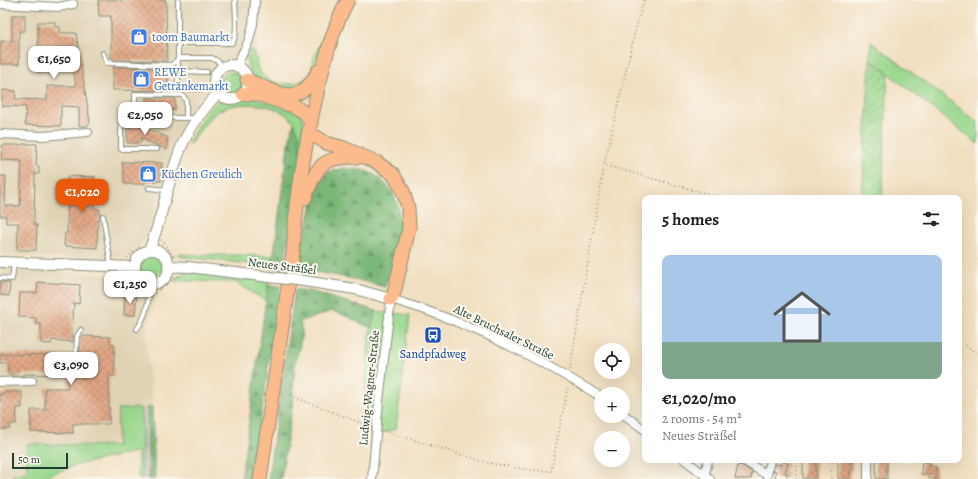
<!DOCTYPE html>
<html lang="en">
<head>
<meta charset="utf-8">
<style>
	body { margin:0; font-family:Alegreya,serif; background:#f6f6f6; color:#222; height:100vh; display:flex; flex-direction:column; font-size:15px; white-space:nowrap }
	* { box-sizing:border-box; margin:0 }
	p { font-size:13px; color:#767676 }
	.icon { flex:none; width:22px; height:22px; fill:none; stroke:currentColor; stroke-width:2; stroke-linecap:round; stroke-linejoin:round }
	.map { position:relative; flex:1; overflow:hidden }
	.sheet { position:absolute; left:642px; top:195px; width:320px; height:268px; display:flex; flex-direction:column; background:#fff; border-radius:8px; box-shadow:0 4px 16px #0002 }
	.sheet>* { flex:none }
	.buttons { position:absolute; left:594px; top:343px; display:grid; gap:8px }
	.buttons a { display:grid; place-items:center; width:36px; height:36px; border-radius:50%; background:#fff; box-shadow:0 4px 16px #0002; font-size:20px }
	.scale { position:absolute; left:12px; bottom:10px; width:56px; box-sizing:border-box; padding-left:4px; border:2px solid #1f3d34; border-top:0; font-size:11px; line-height:14px; white-space:nowrap; color:#1f3d34; -webkit-text-stroke:3px #fbf7ec; paint-order:stroke }
	.price { position:absolute; translate:-50% -34px; padding:0 9px; border-radius:8px; background:#fff; color:#222; font-size:13px; line-height:26px; filter:drop-shadow(0 1px 2px #0008) }
	.price::after { content:''; position:absolute; left:50%; top:24px; width:12px; height:9px; margin-left:-6px; background:inherit; clip-path:polygon(0 0,100% 0,50% 100%) }
	.price.on { background:#ea580c; color:#fff }
	ul { padding:0; list-style:none }
	li { display:grid; align-content:center; gap:8px; height:212px; padding:0 20px }
	li+li { border-top:1px solid #e0e0e0 }
	li span { display:grid; place-items:center; height:124px; border-radius:8px; color:#555 }
	li>.icon { margin-inline-start:auto }
	span .icon { width:72px; height:72px; fill:#fffc; stroke-width:1 }
	li b { font-size:17px }
	h2 { display:flex; justify-content:space-between; align-items:center; height:48px; padding:0 20px; font-size:17px }
	.map>svg:first-child { display:block }
	.built { fill:#e0d3b5 }
	.railway { fill:#c9c3b8 }
	.green { fill:#98d68b; stroke:#5c8a60 }
	.forest { fill:url(#forest-firs); stroke:#4c7a56 }
	.garden { fill:url(#garden-furrows); stroke:#5c8a60 }
	.building { fill:url(#building-cross-hatch) }
	.lines { fill:none; stroke-linecap:round; stroke-linejoin:round }
	.service-casing { stroke:#888e7a; stroke-width:6 }
	.minor-casing { stroke:#888e7a; stroke-width:10 }
	.tertiary-casing { stroke:#888e7a; stroke-width:12 }
	.primary-casing { stroke:#888e7a; stroke-width:15 }
	.path { stroke:#888e7a; stroke-width:1.5; stroke-dasharray:1 3; stroke-linecap:butt }
	.service { stroke:#fff; stroke-width:4 }
	.minor { stroke:#fff; stroke-width:8 }
	.tertiary { stroke:#fff; stroke-width:10 }
	.primary { stroke:#fbbb8c; stroke-width:13 }
	.tertiary-bridge-casing { stroke:#888e7a; stroke-width:12; stroke-linecap:butt }
	.tertiary-bridge { stroke:#fff; stroke-width:10 }
	.labels { text-anchor:middle; stroke-width:4; stroke-linejoin:round; paint-order:stroke }
	.shop-label { font-size:12px; fill:#366cbe; stroke:#fbf7ec; text-anchor:start }
	.street-label { font-size:12px; fill:#1f3d34; stroke:#fbf7ec }
	.transit-label { font-size:12px; fill:#164399; stroke:#fbf7ec }
</style>
</head>
<body>
<div class="map">
<svg width="978" height="479" viewBox="0 0 978 479">
	<defs>
		<pattern id="forest-firs" width="22" height="20" patternUnits="userSpaceOnUse"><rect width="22" height="20" fill="#7ab777"/><path d="M5 1l3.5 6h-7zM16 11l3.5 6h-7z" fill="#639662"/></pattern>
		<pattern id="garden-furrows" width="10" height="10" patternUnits="userSpaceOnUse"><rect width="10" height="10" fill="#98d68b"/><path d="M-1 1l2-2M0 10L10 0M9 11l2-2" fill="none" stroke="#7baf72"/></pattern>
		<pattern id="building-cross-hatch" width="8" height="8" patternUnits="userSpaceOnUse"><rect width="8" height="8" fill="#e2a886"/><path d="M0 0l8 8M0 8l8-8" fill="none" stroke="#b78a6e"/></pattern>
	</defs>
	<rect width="100%" height="100%" fill="#fbf7ec"/>
	<filter id="ink" filterUnits="userSpaceOnUse"><feTurbulence type="fractalNoise" baseFrequency=".025" numOctaves="2"/><feDisplacementMap in="SourceGraphic" scale="8" xChannelSelector="R" yChannelSelector="G"/><feConvolveMatrix kernelMatrix="1 2 1 2 8 2 1 2 1" color-interpolation-filters="sRGB"/></filter>
	<filter id="wash" filterUnits="userSpaceOnUse"><feTurbulence type="fractalNoise" baseFrequency=".012" numOctaves="4" result="noise"/><feDisplacementMap in="SourceGraphic" scale="16" xChannelSelector="R" yChannelSelector="G"/><feGaussianBlur stdDeviation="0.9" result="paint"/><feColorMatrix in="noise" values="0 0 0 0 0 0 0 0 0 0 0 0 0 0 0 0 0 1.4 0 .05"/><feComposite in="paint" operator="in"/></filter>
	<g filter="url(#wash)">
		<rect width="100%" height="100%" fill="#f1dfc1"/>
		<path class="built" d="M0,0H262L256,57L229,63L221,64L214,70L210,78L209,85L176,143L148,233L143,242L124,256L108,260L0,255Z
			M0,266L131,277L143,293H158L153,304L145,337L148,355L152,407L118,409L117,446L27,445V472L0,477Z"/>
		<path class="railway" d="M140,408H147L149,479H142V429Z"/>
		<path class="green" d="M339,0L313,74L308,82L292,90L254,79C248,67 244,62 251,49C252,51 255,54 256,57C258,64 255,66 261,74C272,86 299,88 309,75C312,71 312,65 313,60C321,40 331,20 339,0Z
			M871,42L978,122V144L870,59Z
			M220 83a11 11 0 1 1 22 0a11 11 0 1 1-22 0Z
			M248,96L299,113L304,122L300,153C299,142 299,133 294,123C281,102 237,99 217,112C206,120 198,134 189,145V142C198,126 205,107 223,99L231,102Z
			M177,254L274,256L271,266L183,257Z
			M140 266a11 11 0 1 1 22 0a11 11 0 1 1-22 0Z
			M193,272L269,280L266,301L235,282L174,281L183,273Z
			M376,311L410,315L396,429L371,436L364,419L368,349L371,328Z
			M140,408L142,429V479H138V451L73,466L38,479H14L12,475L27,472V444L117,446L118,409Z"/>
		<path class="forest" d="M294,123L299,134L300,153L284,269L272,268L288,145Z
			M344,168C353,169 363,169 371,173C378,176 383,181 388,187C412,215 393,256 385,287L359,280L310,271L305,272L298,271L302,246L316,188L321,178L328,172Z
			M268,285L280,286L252,479H241Z
			M295,289L310,291L376,311L371,328L341,314L331,311L315,317L300,321L302,331L299,349L295,362L292,407L281,479H268Z
			M152,407L155,479H149L147,408Z"/>
		<path class="garden" d="M870,59L888,73L882,198H862Z"/>
		<g id="blocks">
			<path class="building" d="M98,0H166L167,61L113,60V58H111V16H99Z
				M12,15H25V31H19V64H0V44H1V41H12Z
				M38,22H55V27H60V33H76L90,122L87,126H79V107L61,106V126L25,125L26,107L2,106V90L16,91L15,99L47,100V86H76L72,62H55V72H38Z
				M113,67L168,68V91L113,90Z
				M146,98H175V110L151,112V104H145Z
				M130,121L142,122L139,124L140,128H145L167,137V150L141,138V143H127V128H131L133,125V123Z
				M22,144H37L36,166H39V174H35L34,225H37L36,250H17L18,223H6V216H0V176H6L5,206H20L22,161L1,160L2,145H22Z
				M122,162L162,163L161,181H145V184H125Z
				M68,176L95,177L94,209H100V219H98L97,248L64,246L65,233H67Z
				M0,282L10,283L9,296L0,295Z
				M38,282L80,285L79,304L74,303L72,336H73V342L52,340L51,344L41,343V324H36V318L19,317L20,293H37Z
				M125,294L137,295L135,315H124Z
				M81,336L110,337V344H114V376H109V424H73V433L31,432V410H45V388H68V375L23,374V376H12V374H8V363H0V354L58,355V368H78Z
				M5,392H22V408H17L16,424H10V429H0V394H5Z
				M803,460H816V478H803Z
				M838,460H852V470H850V479H838Z
				M876,460H887V479H876Z
				M781,461L788,463L785,473L788,474L786,479L775,478L776,471H773L775,464L781,465Z
				M922,462H929V466H936V479H929V474H921Z
				M738,465L743,466L752,472L751,479H735Z"/>
		</g>
	</g>
	<g filter="url(#ink)">
		<use href="#blocks" fill-opacity="0" stroke="#888e7a" stroke-width="1"/>
		<g class="lines">
			<g class="service-casing">
				<path id="service" d="M178,0V89H201
					M179,43H232C239,35 235,10 235,0
					M103,53L107,63L172,65L179,58H212L219,62L221,69
					M179,71L207,72
					M186,118V100L182,95L135,94V117L183,118H195
					M130,125H121V149H157
					M142,125H163
					M149,188L167,190
					M103,216L111,266
					M0,278L12,279L14,263
					M137,329C147,315 149,300 150,283
					M76,356L77,336L81,330"/>
			</g>
			<g class="minor-casing">
				<path id="minor" d="M0,4L59,7L73,4
					M236,67L249,40L253,24L255,0
					M0,134L43,136L88,132
					M0,382L32,381
					M623,414L645,430
					M685,460L710,479
					M743,460L767,475L770,460
					M868,460V479
					M703,473L706,470L708,460
					M372,479L379,401L391,299C446,315 498,338 548,366C566,376 584,386 601,397"/>
			</g>
			<g class="tertiary-casing">
				<path id="tertiary" d="M214 82a17 17 0 1 1 34 0a17 17 0 1 1-34 0Z
					M149,250C164,215 168,175 184,141C193,122 204,108 218,93
					M135 267a17 17 0 1 1 34 0a17 17 0 1 1-34 0Z
					M0,262L135,267
					M168,266L188,267L269,277
					M304,281L355,289L391,299"/>
			</g>
			<g class="primary-casing">
				<path id="primary" d="M247,80C277,92 299,110 318,71
					M243,94H257L296,107L302,111L307,115L311,123
					M315,136L326,143L344,148L376,162L393,174L403,191L408,208L409,228L394,293L391,299
					M305,198C318,162 323,157 361,157
					M260,479L293,252C296,197 305,143 318,89C325,59 333,27 348,0"/>
			</g>
			<path class="path" d="M644,0L636,28L604,165L722,198
				M161,240L163,241L170,252L175,257
				M127,258L140,246
				M127,276L130,278L144,293
				M155,293C163,288 171,278 180,276
				M959,341L978,354
				M570,370L604,165
				M291,395L304,401L369,426
				M384,431L489,463L530,470L551,471L568,386
				M796,479L797,460
				M831,479L832,460"/>
			<use href="#service" class="service"/>
			<use href="#minor" class="minor"/>
			<use href="#tertiary" class="tertiary"/>
			<use href="#primary" class="primary"/>
			<g class="tertiary-bridge-casing">
				<path id="tertiary-bridge" d="M269,277L304,281"/>
			</g>
			<use href="#tertiary-bridge" class="tertiary-bridge"/>
		</g>
	</g>
	<defs>
		<g id="shop-square" transform="scale(0.9)"><rect x="-9" y="-9" width="18" height="18" rx="4" fill="#3f7fe0" stroke="#fbf7ec"/><path d="M-5-2.5h2.3a2.7 3.5 0 0 1 5.4 0H5L5.5 6h-11ZM-1.5-2.5h3a1.5 2.3 0 0 0-3 0Z" fill="#fff"/></g>
		<g id="bus-square" transform="scale(0.9)"><rect x="-9" y="-9" width="18" height="18" rx="4" fill="#1a4fb4" stroke="#fbf7ec"/><path d="M-5-6H5V4H4V6H2V4H-2V6H-4V4H-5ZM-3.5-4V0h7V-4ZM-3.5 1.2v1.5H-2V1.2ZM2 1.2v1.5H3.5V1.2Z" fill="#fff"/></g>
	</defs>
	<g fill-rule="evenodd">
		<use href="#shop-square" x="139" y="37"/>
		<use href="#shop-square" x="141" y="79"/>
		<use href="#shop-square" x="148" y="174"/>
		<use href="#bus-square" x="433" y="335"/>
	</g>
	<g class="labels">
		<g class="shop-label">
			<text x="152" y="41">toom Baumarkt</text>
			<text x="154" y="76">REWE<tspan x="154" dy="14">Getränkemarkt</tspan></text>
			<text x="161" y="178">Küchen Greulich</text>
		</g>
		<g class="street-label">
			<text transform="translate(282 266) rotate(7)" y="4">Neues Sträßel</text>
			<text transform="translate(504 332) rotate(26)" y="4">Alte Bruchsaler Straße</text>
			<text transform="translate(369 388) rotate(-84)" y="4">Ludwig-Wagner-Straße</text>
		</g>
		<g class="transit-label">
			<text x="433" y="358">Sandpfadweg</text>
		</g>
	</g>
</svg>
<div class="buttons">
<a><svg class="icon" aria-label="locate" viewBox="0 0 24 24"><circle cx="12" cy="12" r="6"/><path d="M12 2v4M12 18v4M2 12h4M18 12h4"/></svg></a>
<a>+</a>
<a>−</a>
</div>
<div class="scale">50 m</div>
<b class="price" style="left:54px;top:80px">€1,650</b>
<b class="price" style="left:145px;top:136px">€2,050</b>
<b class="price on" style="left:82px;top:213px">€1,020</b>
<b class="price" style="left:130px;top:305px">€1,250</b>
<b class="price" style="left:71px;top:386px">€3,090</b>
<section class="sheet">
<h2>5 homes<svg class="icon" aria-label="filters" viewBox="0 0 24 24"><path d="M4 7h16M4 17h16"/><circle cx="9" cy="7" r="2"/><circle cx="15" cy="17" r="2"/></svg></h2>
<ul>
<li><span style="background:linear-gradient(#a9c7e8 70%,#7fa58c 0)"><svg class="icon" aria-label="home" viewBox="0 0 24 24"><path d="M3 11l9-7 9 7M6 9v11h12V9"/></svg></span><div><b>€1,020/mo</b><p>2 rooms · 54 m²</p><p>Neues Sträßel</p></div></li>
</ul>
</section>
</div>
</body>
</html>
